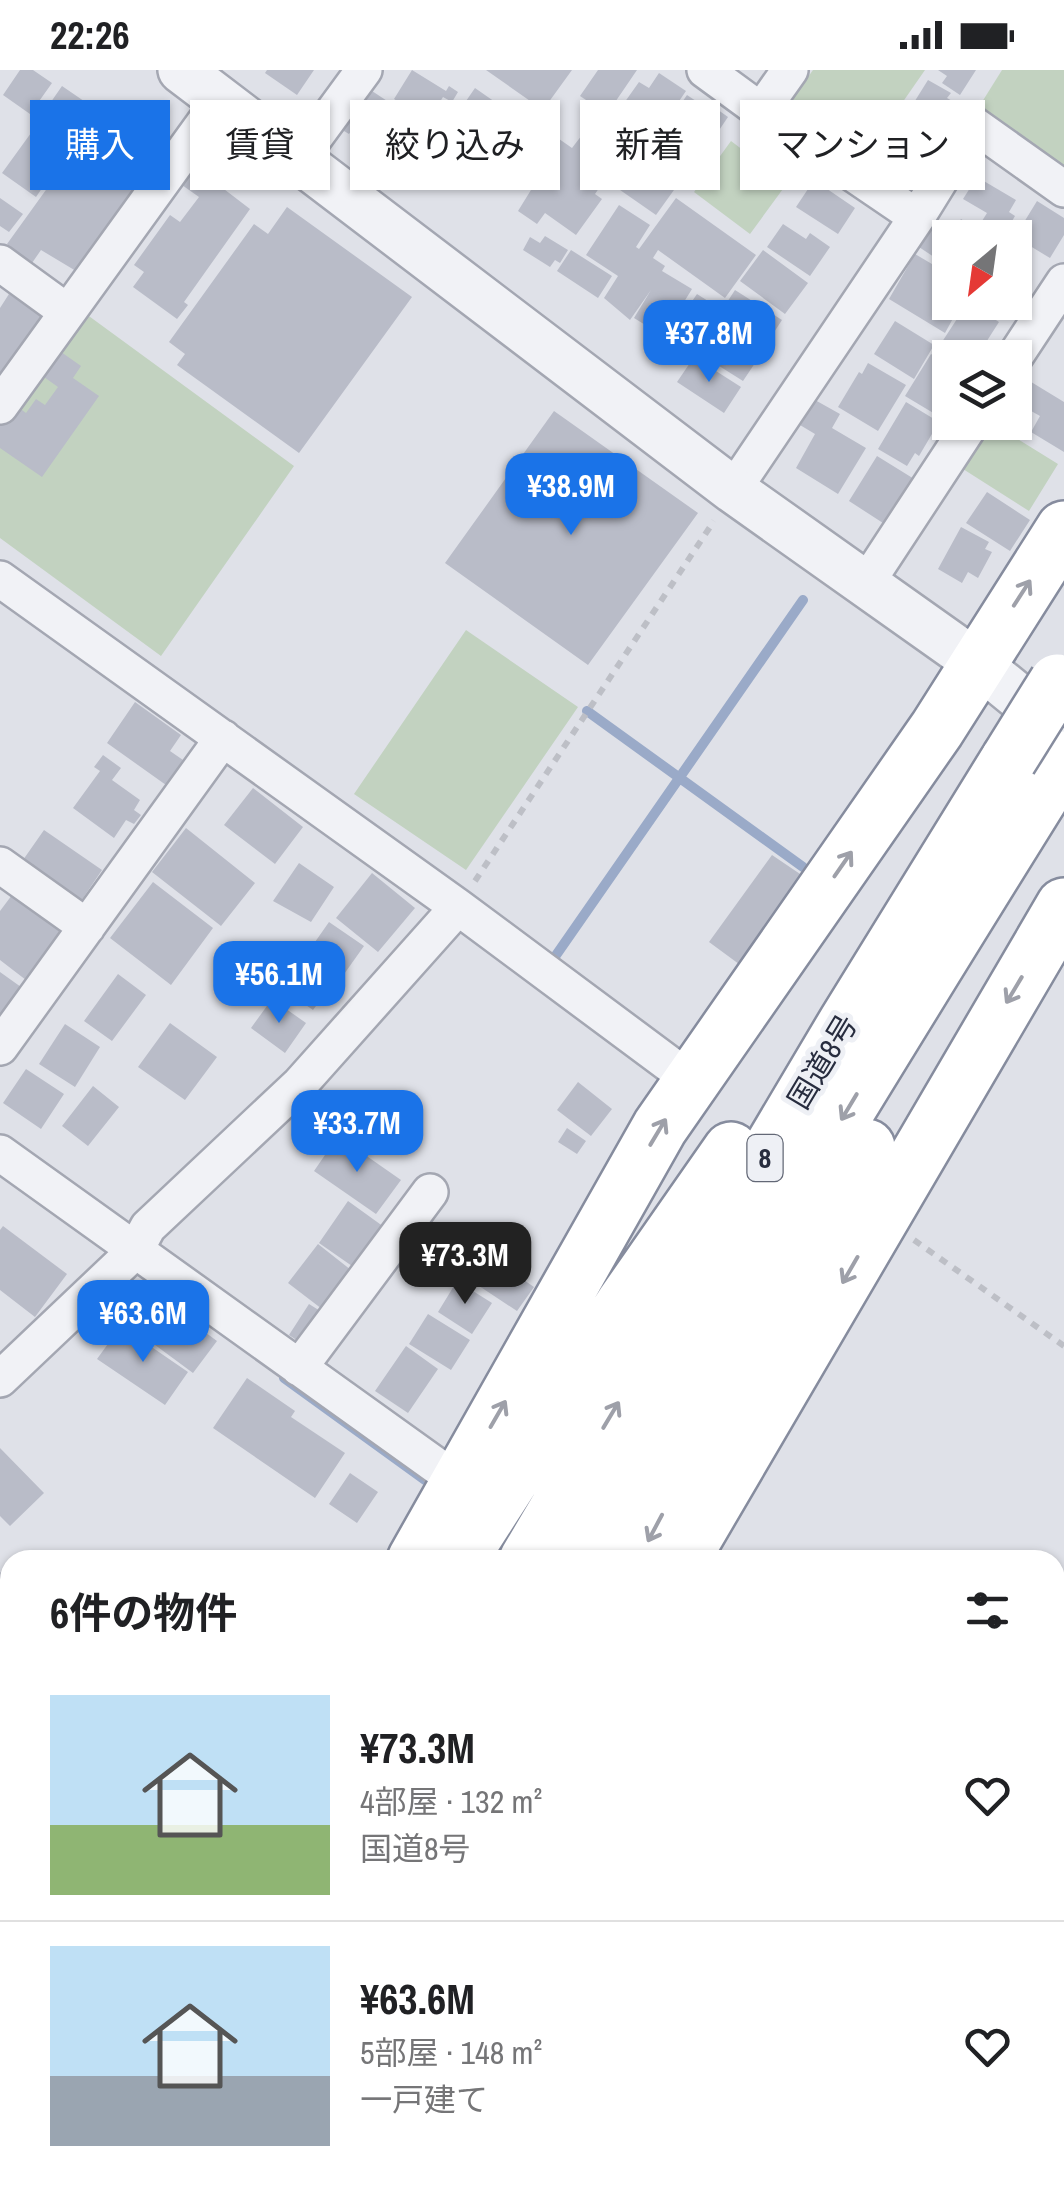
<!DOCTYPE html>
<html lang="ja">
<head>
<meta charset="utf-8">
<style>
	body { margin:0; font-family:"Archivo Narrow","Noto Sans JP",sans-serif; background:#f2f2f2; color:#202124; height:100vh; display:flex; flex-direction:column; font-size:38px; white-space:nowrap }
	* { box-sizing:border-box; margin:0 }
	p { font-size:32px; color:#757577 }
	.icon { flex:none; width:55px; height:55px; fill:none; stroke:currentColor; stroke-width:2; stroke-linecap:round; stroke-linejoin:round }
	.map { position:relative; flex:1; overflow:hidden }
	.details { position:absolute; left:0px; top:1480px; width:1065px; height:642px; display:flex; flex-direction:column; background:#fff; border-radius:30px 30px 0 0; box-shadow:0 2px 8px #0004 }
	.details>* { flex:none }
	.banner { position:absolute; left:30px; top:30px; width:1005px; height:90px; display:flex; gap:20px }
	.needle { width:65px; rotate:209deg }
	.controls { position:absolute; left:932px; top:150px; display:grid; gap:20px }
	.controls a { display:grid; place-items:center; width:100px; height:100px; border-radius:0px; background:#fff; box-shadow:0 2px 8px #0004; font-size:50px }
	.price { position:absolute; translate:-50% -85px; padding:0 22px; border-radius:20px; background:#1a73e8; color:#fff; font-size:32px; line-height:65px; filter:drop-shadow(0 2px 5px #0008) }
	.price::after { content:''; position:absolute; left:50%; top:60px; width:30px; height:22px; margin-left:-15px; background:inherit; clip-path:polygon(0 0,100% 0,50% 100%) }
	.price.current { background:#222; color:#fff }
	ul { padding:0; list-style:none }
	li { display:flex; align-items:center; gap:30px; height:250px; padding:0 50px }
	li+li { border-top:2px solid #e0e0e0 }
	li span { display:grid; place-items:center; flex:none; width:280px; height:200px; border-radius:0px; color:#555 }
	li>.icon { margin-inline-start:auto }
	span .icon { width:120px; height:120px; fill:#fffc; stroke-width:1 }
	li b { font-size:42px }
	h2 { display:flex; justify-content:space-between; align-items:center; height:120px; padding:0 50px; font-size:42px }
	.chip { padding:0 35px; border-radius:0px; background:#fff; box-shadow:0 2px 8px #0004; font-size:35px; line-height:90px }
	.chip.current { background:#1a73e8; color:#fff }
	.status { display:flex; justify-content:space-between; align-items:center; height:70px; padding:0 50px; background:#fff; direction:ltr }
	.status svg { height:28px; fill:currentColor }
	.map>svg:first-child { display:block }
	.green { fill:#c2d2c0 }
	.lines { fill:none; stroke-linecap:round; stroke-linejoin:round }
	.stream { stroke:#9aaac8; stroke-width:10 }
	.building { fill:#b9bcc8 }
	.minor-casing { stroke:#a4a7b2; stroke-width:40 }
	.tertiary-casing { stroke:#a4a7b2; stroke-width:50 }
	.trunk-casing { stroke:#868c9e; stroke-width:60 }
	.path { stroke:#bdbfc6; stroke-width:6; stroke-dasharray:8 8; stroke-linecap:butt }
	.minor { stroke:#f1f2f6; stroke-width:35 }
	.tertiary { stroke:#f1f2f6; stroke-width:45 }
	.trunk { stroke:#fff; stroke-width:55 }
	.trunk-bridge-casing { stroke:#868c9e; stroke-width:60; stroke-linecap:butt }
	.trunk-bridge { stroke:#fff; stroke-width:55 }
	.oneway { stroke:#9ea0a9 }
	.labels { text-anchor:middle; stroke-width:10; stroke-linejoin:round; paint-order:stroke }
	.shield { fill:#eef0f5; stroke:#636876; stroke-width:2.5 }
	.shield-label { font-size:28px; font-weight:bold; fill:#282d3f }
	.street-label { font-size:30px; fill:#282d3f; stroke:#eef0f5 }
</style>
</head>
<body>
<div class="status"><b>22:26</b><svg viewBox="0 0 49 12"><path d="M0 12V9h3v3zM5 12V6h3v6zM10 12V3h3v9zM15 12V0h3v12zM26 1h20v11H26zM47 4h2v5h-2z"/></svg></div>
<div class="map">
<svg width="1064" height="2121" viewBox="0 0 1064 2121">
	<rect width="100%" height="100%" fill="#dfe1e8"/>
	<path class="green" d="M813,0H925L859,95L796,49L793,28Z
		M1002,0H1064V99L977,40Z
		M771,70L802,93L750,164L694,122L731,71L756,90Z
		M82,241L294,396L161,586L0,468V351Z
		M992,353L1058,394L1029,441L963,399Z
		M466,560L578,637L466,800L354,724Z"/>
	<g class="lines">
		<path class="stream" d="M587,641L803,797
			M552,891L803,530
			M284,1308L425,1410
			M1055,1864L1064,1870
			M815,2121L821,2112
			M928,2121L933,2112"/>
	</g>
	<path class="building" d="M20,0H33L52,13L30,44L3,25Z
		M267,0H314L297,25L265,3Z
		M412,0L446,21L449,16L458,22L452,32L443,27L428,51L394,29Z
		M486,0H572L543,40Z
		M598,0H637L607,44L580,26Z
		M938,0H976L960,25L942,13L947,6Z
		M659,3L686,21L649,75L625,58L629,51L617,43L639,12L649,18Z
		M928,10L951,23L947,28L954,32L946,46L938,41L929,55L908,42Z
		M62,16L97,40L69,80L35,55Z
		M475,18L532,58L501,103L444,63Z
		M372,21L410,46L407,51L424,63L408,86L399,81L393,89L351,61L349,64L339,58L349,43L355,47Z
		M687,25L711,41L714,37L728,47L688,106L657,85L669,68L661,63Z
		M903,42L932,61L912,92L900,85L888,104L869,92Z
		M97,49L160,94L81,204L41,180L32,193L7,174Z
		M31,63L37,68L32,76L58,95L36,127L2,103Z
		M552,64L572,78L582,65L609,84L597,102L606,108L595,124L602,129L576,165L545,143L537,154L518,141L539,107L527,99Z
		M635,76L655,90L651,95L679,113L656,145L610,113Z
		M186,90L250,139L184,232L188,235L177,249L133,217L144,202L134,195L170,145L180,152L199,127L172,108Z
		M977,107L1016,130L1009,142L1015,146L1008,158L1002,154L998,160L982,151L987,143L963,129Z
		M814,110L855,138L838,164L796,137Z
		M0,128L23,144L9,162L0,156Z
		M676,128L756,185L725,228L658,180L653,188L665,196L662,201L692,219L663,266L634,248L651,220L630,250L604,228L618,206L586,185L619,135L650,155L636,177L639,179Z
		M1037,131L1064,148V165L1050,188L1015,167Z
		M287,137L412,227L299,383L177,295L185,284L169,272L254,154L268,164Z
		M961,149L990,168H950V197L936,189Z
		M783,154L806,169L810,163L830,177L810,206L767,177Z
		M930,159L946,169L934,187L919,177Z
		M545,166L568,180L560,193L555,190L550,197L523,180L530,167L540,173Z
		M571,180L612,206L598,228L557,201Z
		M763,180L808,213L785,244L740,211Z
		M915,184L937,197L932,204L944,211L950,200V232H962L945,263L889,229Z
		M1015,193L1027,201L1022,209L1030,215L1011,246L989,232H1015Z
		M735,220L782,250L763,279L716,249Z
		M9,224L45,248L0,314V238Z
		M697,224L719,238L690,283L667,268Z
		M968,232L999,252L976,288H961L940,275Z
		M895,251L934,275L914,309L874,284Z
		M710,261L723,269L726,265L759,287L743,311L697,282Z
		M54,277L81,296L73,308L99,326L42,407L0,378V354L14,334L26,343L36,329L45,335L58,317L37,302Z
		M931,284L943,291L935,305L950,314V353L905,326Z
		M694,287L741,317L724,343L677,312Z
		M868,293L906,315L878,361L838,337L859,302L862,304Z
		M1023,307L1064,332V382L1031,362L1040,346L1015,332V320Z
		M815,330L840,344L832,358L866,378L838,424L796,398L815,364L800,355Z
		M906,332L939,352L919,386L915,383L907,396L878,379Z
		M554,341L698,443L588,595L445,493Z
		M877,386L919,412L902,440L894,435L883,453L849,431Z
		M987,422L1030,450L1010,481L966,453Z
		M961,457L989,472L985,479L992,482L978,508L968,502L962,513L938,499Z
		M135,632L181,665L170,681L183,690L166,715L107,673Z
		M103,685L121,698L112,710L140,730L134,740L141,745L134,754L126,750L114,768L73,738L100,701L94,697Z
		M253,718L303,757L275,794L224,755Z
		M186,758L255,813L221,856L152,802Z
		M44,760L102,800L81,831L23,790Z
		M772,785L806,808L743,897L709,872Z
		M299,793L334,817L311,852L273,831Z
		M372,803L415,838L378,882L336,848Z
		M153,812L213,858L171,915L110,868Z
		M12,825L62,862L26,910L0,890V841Z
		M329,852L364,876L342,907L308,882Z
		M292,887L331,916L313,940L273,912Z
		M0,902L21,917L0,946Z
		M118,904L146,925L112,971L84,951Z
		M272,929L306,953L285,983L251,958Z
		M170,953L217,987L185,1030L138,997Z
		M65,954L100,977L75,1017L39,994Z
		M26,999L64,1024L41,1059L3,1033Z
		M578,1012L612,1039L591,1066L557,1040Z
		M93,1016L119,1037L88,1076L62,1056Z
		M567,1058L586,1071L577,1084L558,1072Z
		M338,1066L401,1110L376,1144L314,1101Z
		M348,1131L391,1162L362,1203L319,1173Z
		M3,1156L67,1204L35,1247L0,1220V1160Z
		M491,1166L523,1187L512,1202L534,1217L517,1241L464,1206Z
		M318,1174L351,1200L322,1239L288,1213Z
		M457,1211L492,1233L472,1264L438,1242Z
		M152,1223L217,1271L193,1303L128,1255Z
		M309,1234L325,1244L304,1275L289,1265Z
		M428,1244L470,1270L451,1300L409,1274Z
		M121,1256L188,1302L165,1335L97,1289Z
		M406,1276L438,1299L408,1343L375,1321Z
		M247,1308L295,1341L291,1347L345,1383L315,1428L213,1358Z
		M0,1378L44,1423L10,1456L0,1446Z
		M350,1403L378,1422L357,1453L329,1434Z
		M0,1502L10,1511V1551L3,1559L0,1557Z
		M0,1695L10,1700V1763L0,1757Z
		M0,1823L10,1831V1902L0,1894Z
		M1055,1879L1064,1887V1945L1056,1953L1064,1960V1984L1055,1994Z
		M0,1925L10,1934V1992L0,1983Z
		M10,2000V2051L4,2047L0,2052V2001L6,2006Z
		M1055,2025L1064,2033V2066L1059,2072L1055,2069Z
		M10,2108V2112L20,2115L38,2112L49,2121H0Z
		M963,2112L983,2116L985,2112H1028L1039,2121H975Z"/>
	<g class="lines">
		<g class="minor-casing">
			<path id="minor" d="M705,0L761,41L790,0
				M761,41L917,147
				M298,90L364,0
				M0,193L66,241
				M1014,288L1064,212
				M0,336L221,30
				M733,420L917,147L974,55L1064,119
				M0,509L458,837L692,1011
				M867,512L972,352
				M0,795L87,857
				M0,977L223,668
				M0,1083L459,1412
				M299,1298L430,1122
				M0,1309L135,1181L148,1157L300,1014L458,837
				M0,1588L10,1597
				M0,1910L10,1916
				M1055,2006L1064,2014
				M379,2112L390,2121
				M627,2121L634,2112
				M1063,2121L1064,2120"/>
		</g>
		<g class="tertiary-casing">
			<path id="tertiary" d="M181,0L733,420L977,593L1064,664"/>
		</g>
		<g class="trunk-casing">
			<path id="trunk" d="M415,1490L660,1057L937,659L1064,459
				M459,1490L625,1232L731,1080
				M527,1490L846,953L1009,689
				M580,1490C735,1219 899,954 1064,689
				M638,1490L867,1077
				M681,1490L1064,836
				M91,2121L96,2112
				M177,2121L181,2112
				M234,2121L238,2112
				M314,2121L319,2112"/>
		</g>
		<path class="path" d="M475,811L714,451
			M914,1170L1064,1276
			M1055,1848L1064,1854"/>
		<use href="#minor" class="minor"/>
		<use href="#tertiary" class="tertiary"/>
		<use href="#trunk" class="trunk"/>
		<g class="trunk-bridge-casing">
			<path id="trunk-bridge" d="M1009,689L1057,612"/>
		</g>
		<use href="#trunk-bridge" class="trunk-bridge"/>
	</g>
	<defs><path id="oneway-shaft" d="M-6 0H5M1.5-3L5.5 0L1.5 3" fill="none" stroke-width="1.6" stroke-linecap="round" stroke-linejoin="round" transform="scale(2.5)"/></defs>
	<g class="oneway">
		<use href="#oneway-shaft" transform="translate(1022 523) rotate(-57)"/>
		<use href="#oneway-shaft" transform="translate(843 794) rotate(-55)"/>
		<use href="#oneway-shaft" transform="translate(1014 920) rotate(121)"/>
		<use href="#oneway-shaft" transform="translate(849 1037) rotate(121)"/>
		<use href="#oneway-shaft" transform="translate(658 1062) rotate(-59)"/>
		<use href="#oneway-shaft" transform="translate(850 1200) rotate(120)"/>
		<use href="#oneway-shaft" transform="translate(498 1344) rotate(-60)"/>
		<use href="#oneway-shaft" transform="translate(611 1345) rotate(-59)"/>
		<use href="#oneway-shaft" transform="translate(655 1458) rotate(118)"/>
	</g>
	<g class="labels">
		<rect class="shield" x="747.5" y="1065" width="35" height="46" rx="8"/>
		<g class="shield-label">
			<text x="765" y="1098">8</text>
		</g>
		<g class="street-label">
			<text transform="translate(823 992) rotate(-59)" y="10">国道8号</text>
		</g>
	</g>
</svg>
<div class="controls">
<a><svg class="needle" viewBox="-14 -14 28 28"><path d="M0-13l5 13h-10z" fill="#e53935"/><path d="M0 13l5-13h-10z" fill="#757577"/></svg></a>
<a><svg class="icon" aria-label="layers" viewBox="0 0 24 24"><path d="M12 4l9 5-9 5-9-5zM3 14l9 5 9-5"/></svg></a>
</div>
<b class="price" style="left:709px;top:315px">¥37.8M</b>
<b class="price" style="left:571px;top:468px">¥38.9M</b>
<b class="price" style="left:279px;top:956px">¥56.1M</b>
<b class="price" style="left:357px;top:1105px">¥33.7M</b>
<b class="price current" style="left:465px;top:1237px">¥73.3M</b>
<b class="price" style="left:143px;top:1295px">¥63.6M</b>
<div class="banner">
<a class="chip current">購入</a>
<a class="chip">賃貸</a>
<a class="chip">絞り込み</a>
<a class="chip">新着</a>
<a class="chip">マンション</a>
</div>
<section class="details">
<h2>6件の物件<svg class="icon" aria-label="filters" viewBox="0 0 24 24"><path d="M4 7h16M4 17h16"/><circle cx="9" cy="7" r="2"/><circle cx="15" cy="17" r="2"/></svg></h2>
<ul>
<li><span style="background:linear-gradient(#bfe0f5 65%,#8fb573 0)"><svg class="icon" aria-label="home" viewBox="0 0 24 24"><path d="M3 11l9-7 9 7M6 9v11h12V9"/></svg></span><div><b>¥73.3M</b><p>4部屋 · 132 m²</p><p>国道8号</p></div><svg class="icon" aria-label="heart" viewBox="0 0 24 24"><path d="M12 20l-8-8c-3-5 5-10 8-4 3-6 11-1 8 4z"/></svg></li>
<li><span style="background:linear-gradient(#bfe0f5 65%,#9aa5b1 0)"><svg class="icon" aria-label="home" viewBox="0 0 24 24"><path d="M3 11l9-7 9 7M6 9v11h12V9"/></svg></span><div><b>¥63.6M</b><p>5部屋 · 148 m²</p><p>一戸建て</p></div><svg class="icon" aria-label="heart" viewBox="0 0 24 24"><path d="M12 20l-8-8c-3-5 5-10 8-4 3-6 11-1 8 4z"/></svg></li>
</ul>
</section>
</div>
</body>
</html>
